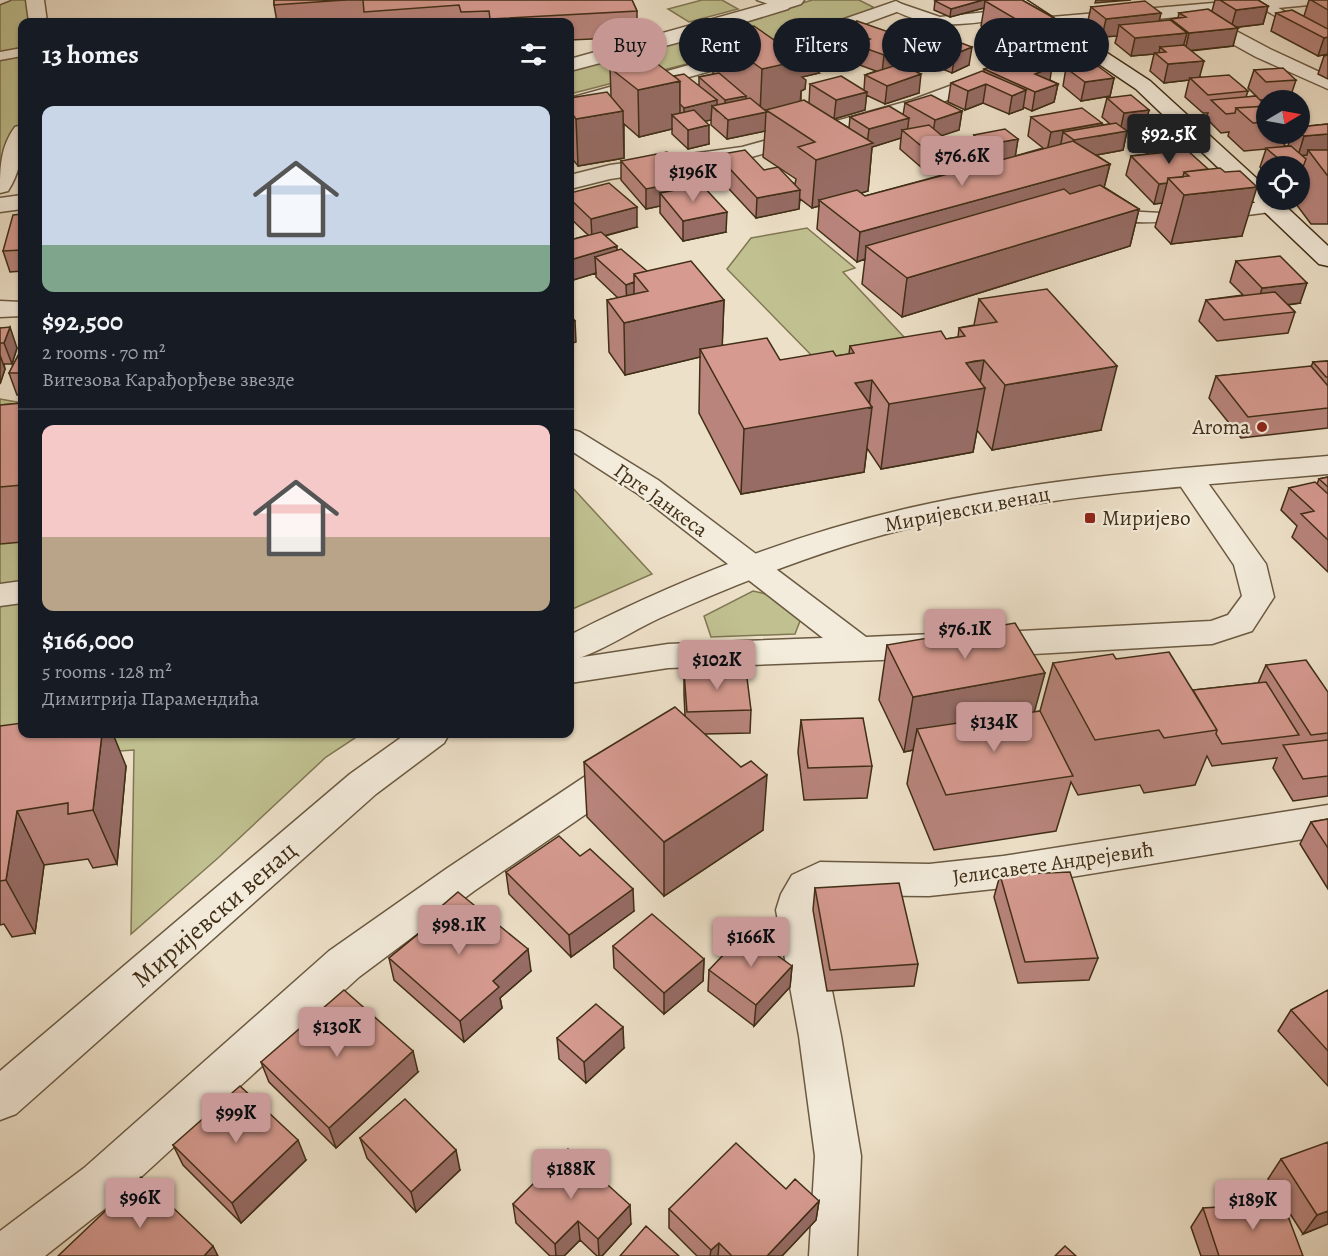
<!DOCTYPE html>
<html lang="en">
<head>
<meta charset="utf-8">
<style>
	body { margin:0; font-family:Alegreya,serif; background:#242831; color:#f1f3f6; height:100vh; display:flex; flex-direction:column; font-size:22px; white-space:nowrap }
	* { box-sizing:border-box; margin:0 }
	p { font-size:20px; color:#9ea1a6 }
	.icon { flex:none; width:33px; height:33px; fill:none; stroke:currentColor; stroke-width:2; stroke-linecap:round; stroke-linejoin:round }
	.map { position:relative; flex:1; overflow:hidden }
	.sheet { position:absolute; left:18px; top:18px; width:556px; height:720px; display:flex; flex-direction:column; background:#171b24; border-radius:12px; box-shadow:0 2px 4px #0004 }
	.sheet>* { flex:none }
	.hud { position:absolute; left:592px; top:18px; width:570px; height:54px; display:flex; gap:12px }
	.needle { width:39px; rotate:80deg }
	.tools { position:absolute; left:1256px; top:90px; display:grid; gap:12px }
	.tools a { display:grid; place-items:center; width:54px; height:54px; border-radius:50%; background:#171b24; box-shadow:0 2px 4px #0004; font-size:30px }
	.price { position:absolute; translate:-50% -51px; padding:0 14px; border-radius:6px; background:#c59692; color:#111; font-size:20px; line-height:39px; filter:drop-shadow(0 2px 3px #0008) }
	.price::after { content:''; position:absolute; left:50%; top:36px; width:18px; height:14px; margin-left:-9px; background:inherit; clip-path:polygon(0 0,100% 0,50% 100%) }
	.price.active { background:#222; color:#fff }
	ul { padding:0; list-style:none }
	li { display:grid; align-content:center; gap:12px; height:318px; padding:0 24px }
	li+li { border-top:2px solid #363941 }
	li span { display:grid; place-items:center; height:186px; border-radius:12px; color:#555 }
	li>.icon { margin-inline-start:auto }
	span .icon { width:108px; height:108px; fill:#fffc; stroke-width:1 }
	li b { font-size:26px }
	h2 { display:flex; justify-content:space-between; align-items:center; height:72px; padding:0 24px; font-size:26px }
	.pill { padding:0 21px; border-radius:27px; background:#171b24; box-shadow:0 2px 4px #0004; font-size:21px; line-height:54px }
	.pill.active { background:#c59692; color:#111 }
	.map>svg:first-child { display:block }
	.green { fill:#c0c090; stroke:#807753; stroke-width:1.5 }
	.lines { fill:none; stroke-linecap:round; stroke-linejoin:round }
	.service-casing { stroke:#6b5a42; stroke-width:3 }
	.pedestrian-casing { stroke:#6b5a42; stroke-width:3 }
	.minor-casing { stroke:#6b5a42; stroke-width:3 }
	.tertiary-casing { stroke:#6b5a42; stroke-width:3 }
	.secondary-casing { stroke:#402e16; stroke-width:3 }
	.service { fill:#f3ebdb; fill-rule:evenodd }
	.pedestrian { fill:#f3ebdb; fill-rule:evenodd }
	.minor { fill:#f3ebdb; fill-rule:evenodd }
	.tertiary { fill:#f3ebdb; fill-rule:evenodd }
	.secondary { fill:#f3ebdb; fill-rule:evenodd }
	.wall { fill:#b8847c; stroke:#402e16; stroke-width:1.5 }
	.shaded-wall { fill:#966c65; stroke:#402e16; stroke-width:1.5 }
	.building { fill:#d69a90; stroke:#402e16; stroke-width:1.5 }
	.poi-dot { fill:#8f2418; stroke:#f3ebdb; stroke-width:2 }
	.labels { text-anchor:middle; stroke-width:4.5; stroke-linejoin:round; paint-order:stroke }
	.poi-label { font-size:21px; fill:#402e16; stroke:#f3ebdb; text-anchor:end }
	.street-label { font-size:21px; fill:#402e16; stroke:#f3ebdb }
	.near-street-label { font-size:26px; fill:#402e16; stroke:#f3ebdb }
</style>
</head>
<body>
<div class="map">
<svg width="1328" height="1256" viewBox="0 0 1328 1256">
	<rect width="100%" height="100%" fill="#ede0c8"/>
	<filter id="stains"><feTurbulence type="fractalNoise" baseFrequency=".00333" numOctaves="4"/><feColorMatrix values="0 0 0 0 .2 0 0 0 0 .09 0 0 0 0 .02 0 0 0 .5 -.17"/></filter>
	<radialGradient id="worn" r=".72"><stop offset=".6" stop-color="#630" stop-opacity="0"/><stop offset="1" stop-color="#630" stop-opacity=".3"/></radialGradient>
	<path class="green" d="M0,0H34L38,22H22V131L0,186Z
		M702,0H722L738,9L689,22L668,9Z
		M812,0H859L873,7L868,12L710,58L570,94V70L695,37Z
		M807,228L855,268L843,272L935,370L821,365L727,269L751,238Z
		M0,399L22,403V734H361L326,757L218,858L131,934L134,750L0,759Z
		M570,485L652,574L570,610Z
		M753,591L770,595L800,621L795,634L711,637L704,616Z"/>
	<g class="lines">
		<g class="service-casing">
			<path id="service" d="M0,0H10L0,4Z
				M757,0H779L789,5L782,9Z
				M1265,0L1328,37V47L1260,7L1258,4Z
				M896,2L940,17L1014,9L1021,13L1014,17C967,24 936,32 891,9V3Z
				M22,48V56L0,60V52Z
				M1273,201L1281,206L1279,210C1255,216 1109,231 1097,215L1105,210L1161,213Z"/>
		</g>
		<g class="pedestrian-casing">
			<path id="pedestrian" d="M780,0L788,1L791,5L788,9L680,42L570,71V59Z"/>
		</g>
		<g class="minor-casing">
			<path id="minor" d="M26,0H44L47,22H29Z
				M804,0L801,4L782,10L773,5L779,0Z
				M1248,0H1318L1309,5L1206,15L1270,49L1328,76V89L1256,57L1191,21L1188,16L1051,29L1042,23L1051,17Z
				M896,1L905,6L902,10L815,42L570,110V98L801,34Z
				M1097,47L1107,53L1104,57L1021,73L926,108L744,159L610,179L570,189V175L610,165L742,147L912,100L1009,64Z
				M22,125C24,147 21,171 8,191L0,193C0,169 0,147 15,127Z
				M22,195V209L0,212V198Z
				M0,301L22,302V316L0,317Z
				M570,429L580,432L658,480L866,637L933,634L945,638L950,646L945,654L933,658L668,668L570,683V659L668,644L823,638L638,494L570,450Z
				M1190,469L1200,472L1266,564L1274,597L1252,631L1212,644L981,657L969,653L964,645L969,637L981,633L1211,621L1228,615L1242,596L1234,565L1175,478L1180,472Z
				M22,581V603L0,606V584Z
				M624,755L637,759L642,769L637,779L474,891L359,977L116,1200L45,1256H0V1231L84,1168L329,951L446,869L611,759Z
				M1328,805V835L1003,888L929,896L824,895L818,900L816,910L841,1036L861,1156L857,1256H809L815,1156L799,1036L776,910L781,894L792,875L820,862L929,864L1003,856Z"/>
		</g>
		<g class="tertiary-casing">
			<path id="tertiary" d="M1328,456V474C1167,488 1000,497 845,546C782,566 720,591 660,618C630,632 601,652 570,661V635C684,577 806,529 932,503C1061,476 1196,467 1328,456Z
				M406,734H449L444,743L376,794L16,1114L0,1120V1071L350,774Z"/>
		</g>
		<g class="secondary-casing">
			<path id="secondary" d="M1004,0H1026L1150,81L1266,187V200H1279L1328,246V266L1319,264L1136,89Z"/>
		</g>
		<use href="#service" class="service"/>
		<use href="#pedestrian" class="pedestrian"/>
		<use href="#minor" class="minor"/>
		<use href="#tertiary" class="tertiary"/>
		<use href="#secondary" class="secondary"/>
	</g>
	<path class="wall" d="M274,0H632L637,11V37L570,40V22H277L274,5Z
		M1022,0L1054,18L1049,44L1020,50L981,26L984,8L950,17L934,10L935,1Z
		M1215,0H1258L1268,6L1263,24L1237,27L1233,46L1191,51L1200,77L1248,91L1246,97L1256,96L1248,88L1254,70L1296,80L1290,98L1261,100L1266,105V134H1288L1284,146H1288L1292,134H1299V127L1328,124V224H1311L1293,200H1299V166H1266V173L1260,167L1266,149L1244,151L1228,136L1229,132L1221,133L1206,118L1208,113H1203L1185,97L1189,80L1164,83L1150,71L1154,54L1131,56L1115,43L1117,36L1102,37L1087,25L1091,7L1159,21L1170,20L1171,19L1178,18L1179,13L1212,11Z
		M1309,0H1328V54L1318,56L1271,31L1276,13L1304,16Z
		M857,21L907,57L895,63V65L919,93L885,104L866,95L865,110L834,119L849,128L850,117L903,115L905,103L962,111L959,130L942,135L956,169L929,174L900,149L901,138L872,147L868,191L861,193L865,196L983,164L971,154L974,135L1018,139L1015,156L1043,148L1028,136L1031,117L1102,125L1110,124L1102,117L1107,98L1149,110L1147,117L1187,150L1242,236L1171,244L1155,227L1162,203L1154,204L1126,175L1131,156L1148,154L1131,138L1132,130L1127,131L1123,150L1096,155L1110,164L1104,187L1139,209L1130,246L902,317L862,284L865,259L857,262L817,229L819,206L812,208L800,199L799,209L756,218L716,175L717,155L764,170L795,184L796,179L763,157L765,131L727,139L711,125V120L705,121L709,144L688,149L672,134V129L639,137L624,124V158L578,166L570,156V98L611,96L610,68L674,76L699,86V77L713,74L714,35L819,73L802,77L805,89L801,91V101L809,103L810,84L864,90L865,75L876,71L854,63L855,52L839,46L840,28Z
		M940,35L969,65L952,73L921,60L923,42Z
		M1328,55V79L1318,74L1324,56Z
		M1066,68L1114,78L1110,96L1081,101L1063,86Z
		M984,69L1050,80L1058,84L1054,102L1032,111L1023,107V109L1009,114L983,103L965,110L948,102L951,83L984,72Z
		M621,161L680,182V189L726,232L683,241L660,213V206L646,209L621,180Z
		M570,193L637,227L605,236L617,250L647,271L724,300L722,345L780,360L836,356L849,354L850,346L946,339L958,337L959,328L974,325L979,299L1101,430L992,450L977,430L973,452L881,469L867,448L864,472L741,494L699,413L700,357L625,375L609,352L607,300L618,298L596,277V273L570,281V240L588,235L570,218Z
		M22,214V271L10,272L3,251Z
		M1236,261L1300,303L1288,305L1295,312L1288,333L1217,341L1199,321L1206,300L1243,295L1230,282Z
		M0,328L17,348L12,364H4L5,369L0,384Z
		M22,348V395H17L9,373Z
		M1328,361V428L1241,438L1209,398L1216,376L1311,367L1313,362Z
		M22,403V542L0,544V405Z
		M1328,477V572L1292,537L1297,526L1281,510L1289,488L1317,484L1319,479Z
		M887,645L1035,712L1040,711L1053,663L1116,659L1193,690L1258,683L1266,665L1328,692V796L1293,801L1273,768L1277,758L1212,766L1207,756L1195,785L1144,793L1140,785L1078,795L1071,782L1056,831L934,850L907,784L913,750L904,752L879,700Z
		M684,672L751,710L750,733L705,734L763,830L664,896L587,817L584,762L685,716L684,694Z
		M801,720L872,766L867,798L804,800L798,752Z
		M0,726L126,766L117,864L93,868L88,859L44,865L35,933L12,937L4,924L0,925Z
		M1328,819V889L1300,844L1311,822Z
		M506,872L634,911L571,957L509,894Z
		M1000,875L1098,958L1089,980L1018,983L994,897Z
		M815,888L918,964L914,986L827,991L813,910Z
		M423,922L531,971L500,998L502,1008L464,1042L394,980L389,958L424,929Z
		M613,946L704,959L703,981L664,1014L614,968Z
		M792,966L790,987L754,1026L708,991L709,970Z
		M1328,990V1086L1278,1031L1291,1010Z
		M557,1038L624,1048L586,1083L559,1059Z
		M261,1062L418,1072L336,1148L269,1082Z
		M360,1138L460,1170L416,1212L367,1158Z
		M173,1145L306,1160L241,1223L183,1165Z
		M1281,1159L1328,1224L1303,1234L1268,1179Z
		M786,1189L819,1201L816,1220L782,1256H697L669,1228V1209Z
		M513,1204L631,1224L602,1256H597L580,1240L564,1256H550L516,1223Z
		M1203,1208L1303,1256H1201L1191,1227Z"/>
	<path class="shaded-wall" d="M983,0H990L985,1L984,8L950,17L951,9Z
		M1096,0H1131L1095,3Z
		M1268,6L1263,24L1231,28L1236,10Z
		M1161,13L1157,31L1119,25L1117,36L1102,37L1106,19Z
		M1054,18L1049,44L1020,50L1024,24Z
		M1238,28L1233,46L1185,51L1189,33Z
		M1187,33L1182,51L1166,52L1160,47L1159,54L1155,53L1154,54L1131,56L1135,38Z
		M1328,37V54L1318,56L1324,38Z
		M909,39L907,57L895,63V67L882,73L884,55L892,47Z
		M972,47L969,65L952,73L955,54Z
		M821,54L819,73L802,77L806,80L805,89L801,91L800,105L766,110L765,131L727,139L728,120L760,113L762,69Z
		M1204,61L1199,79L1190,78L1189,80L1164,83L1168,64Z
		M1052,67L1049,86L1035,74Z
		M921,74L919,93L885,104L887,86Z
		M1114,78L1110,96L1081,101L1085,82Z
		M680,81V122L672,115V129L639,137L638,90Z
		M986,84L983,103L965,110L968,91Z
		M1058,84L1054,102L1032,111L1035,92Z
		M1026,90L1023,109L1009,114L1012,96Z
		M867,92L865,110L834,119L836,100Z
		M746,96L745,115L725,118V100Z
		M717,100V111L712,106L711,120L684,126V108Z
		M1149,110L1145,127L1135,119L1132,130L1127,131L1123,150L1070,160L1074,140L1063,132L1060,149L1047,151L1051,132L1102,123L1099,136L1120,132L1124,113Z
		M623,111L624,158L578,166L576,119Z
		M962,111L959,130L932,139L935,120Z
		M909,118L907,134L902,130L901,138L872,147L868,191L825,204L819,200V206L812,208L816,160L867,144L869,129Z
		M709,125V144L688,149V130Z
		M1328,134V153L1308,150L1307,155L1298,156L1304,136Z
		M1018,139L1015,158L983,164L986,145Z
		M1190,140L1185,159L1157,162L1162,143Z
		M959,150L956,169L929,174L932,155Z
		M1110,164L1103,192L866,246L865,259L857,262L860,232Z
		M680,166V202L660,193V206L646,209V189L668,169Z
		M1167,183L1162,203L1154,204L1159,184Z
		M1257,187L1242,236L1171,244L1184,195Z
		M800,190L799,209L756,218L757,198Z
		M637,207V227L592,239L591,219Z
		M1139,209L1130,246L902,317L907,278Z
		M727,212L726,232L683,241V221Z
		M617,246V267L595,257L596,273L570,281V260Z
		M634,282V303L627,305L626,285Z
		M1307,283L1300,303L1256,309L1262,288Z
		M724,300L722,352L700,349V357L625,375L624,323Z
		M575,321L576,342L570,344V322Z
		M10,327L17,348L12,364L4,343Z
		M0,355L5,369L0,384Z
		M984,360L979,389L985,388L973,452L881,469L889,404L966,363Z
		M1117,366L1101,430L992,450L1005,385Z
		M872,380L869,408L872,407L864,472L741,494L744,429L855,383Z
		M1045,673L1030,728L917,729L913,750L904,752L913,697Z
		M102,734H113L126,766L117,864L93,810Z
		M767,775L763,830L664,896V842Z
		M17,811L44,865L35,933L6,880Z
		M633,889L634,911L571,957L569,935Z
		M528,949L531,971L500,998L502,1008L464,1042L460,1021L493,981Z
		M704,959L703,981L664,1014V993Z
		M792,966L790,987L754,1026L756,1005Z
		M623,1027L624,1048L586,1083L584,1062Z
		M413,1051L418,1072L336,1148L329,1128Z
		M298,1140L306,1160L241,1223L232,1203Z
		M456,1150L460,1170L416,1212L411,1192Z
		M819,1201L816,1220L782,1256H767Z
		M630,1205L631,1224L602,1256H599L598,1239Z
		M1328,1211V1224L1303,1234L1317,1215Z
		M578,1221L580,1240L564,1256H556L555,1244Z
		M719,1243L718,1256H710L711,1250Z
		M213,1246L218,1256H204Z"/>
	<path class="building" d="M274,0H345L274,5Z
		M363,0H632L637,11L490,19L489,11L461,12L459,5L364,12Z
		M938,0H983L951,9L935,1Z
		M989,0H1022L1054,18L1024,24L985,1Z
		M1220,0H1258L1268,6L1236,10Z
		M1311,0H1328V10Z
		M1145,1L1161,13L1106,19L1091,7Z
		M1208,9L1238,28L1189,33L1171,19L1186,17L1179,13Z
		M1292,10L1328,29V37L1324,38L1276,13Z
		M1170,20L1187,33L1135,38L1119,25Z
		M857,21L909,39L892,47L897,49L884,55L856,45L870,39L840,28Z
		M754,26L803,60L762,69L714,35Z
		M940,35L972,47L955,54L923,42Z
		M792,38L821,54L802,59L777,42Z
		M1184,45L1204,61L1168,64L1155,53L1166,52L1160,47Z
		M1024,55L1052,67L1035,74L1058,84L1035,92L984,69Z
		M651,59L680,81L638,90L610,68Z
		M900,64L921,74L887,86L865,75Z
		M1095,64L1114,78L1085,82L1066,68Z
		M1283,68L1296,80L1266,82L1254,70Z
		M982,71L1026,90L1012,96L986,84L968,91L951,83Z
		M719,73L746,96L725,100L699,77Z
		M684,74L717,100L684,108L680,104V81L674,76Z
		M1229,75L1248,91L1208,95L1190,78Z
		M841,76L867,92L836,100L810,84Z
		M607,92L623,111L576,119L570,111V98Z
		M931,95L962,111L935,120L905,103Z
		M1131,95L1149,110L1124,113L1107,98Z
		M1256,96L1266,106L1236,108L1235,113L1226,114L1211,100Z
		M750,98L767,112L728,120L712,106Z
		M804,100L873,143L816,160L798,147L815,142L766,110Z
		M889,106L909,118L869,129L850,117Z
		M1266,106V122L1253,123L1236,108Z
		M1082,108L1102,123L1051,132L1031,117Z
		M694,110L709,125L688,130L672,115Z
		M1163,115L1190,140L1162,143L1135,119Z
		M1116,123L1127,131L1074,140L1063,132Z
		M1328,124V134L1304,136L1299,132V127Z
		M929,125L959,150L932,155L902,130Z
		M1005,129L1018,139L986,145L974,135Z
		M1073,141L1110,164L860,232L819,200L857,190L865,196Z
		M1291,146L1306,159L1303,167L1287,166L1266,148Z
		M745,150L764,170L778,167L800,190L757,198L717,155Z
		M1187,150L1208,169L1184,172L1183,177L1168,178L1167,183L1159,184L1131,156Z
		M1308,150H1328V175H1327Z
		M667,152L680,166L668,169L681,182L646,189L621,161Z
		M1220,168L1225,172L1240,171L1257,187L1184,195L1168,178L1189,176L1184,172Z
		M609,183L637,207L591,219L570,199V193Z
		M702,185L727,212L683,221L660,193Z
		M1100,185L1139,209L907,278L866,246L1064,189L1070,194Z
		M22,214V250L3,251L13,215Z
		M601,232L617,246L570,260V240Z
		M621,249L647,271L634,274V282L626,285L595,257Z
		M1280,256L1307,283L1262,288L1236,261Z
		M691,261L724,300L624,323L607,300L648,291L634,274Z
		M1047,289L1117,366L1005,385L984,360L975,361L966,363L985,388L889,404L872,380L855,383L872,407L744,429L700,349L767,338L780,360L833,351L836,356L854,353L850,346L941,331L946,339L965,336L959,328L997,322L979,299Z
		M1275,292L1295,312L1224,320L1206,300Z
		M570,314L575,321L570,322Z
		M10,327L4,343H0V328Z
		M22,348V373H9Z
		M1328,361V377H1326L1313,362Z
		M1311,366L1328,386V408L1248,417L1216,376Z
		M22,403V485L0,487V405Z
		M1328,477V487L1319,479Z
		M1315,482L1328,494V540L1301,514L1314,511L1289,488Z
		M1015,623L1045,673L913,697L887,645Z
		M1169,652L1217,730L1164,738L1159,730L1095,740L1053,663L1113,654L1116,659Z
		M1306,660L1328,692V733L1311,735L1266,665Z
		M746,670L751,710L687,712L684,672Z
		M1266,682L1299,735L1222,744L1216,734L1217,730L1193,690Z
		M675,707L741,767L751,761L767,775L664,842L584,762Z
		M1040,711L1073,776L946,795L917,729Z
		M863,718L872,766L808,768L801,720Z
		M22,723V734H102L93,810L68,814V803L17,811L6,880L0,881V726Z
		M1328,740V776L1303,779L1283,745Z
		M1328,819V848L1311,822Z
		M559,836L580,856L590,849L633,889L569,935L506,872Z
		M1070,872L1098,958L1025,962L1000,875Z
		M899,883L918,964L830,970L815,888Z
		M458,892L528,949L493,981L499,987L460,1021L389,958L428,926L423,922Z
		M652,914L704,959L664,993L613,946Z
		M745,932L792,966L756,1005L709,970Z
		M344,990L413,1051L329,1128L261,1062Z
		M1328,990V1051L1291,1010Z
		M596,1004L623,1027L584,1062L557,1038Z
		M240,1086L298,1140L232,1203L173,1145Z
		M405,1099L456,1150L411,1192L360,1138Z
		M1328,1142V1211L1317,1215L1281,1159Z
		M736,1143L786,1189L795,1179L819,1201L767,1256H732L719,1243L711,1250L669,1209Z
		M568,1149L630,1205L598,1239L578,1221L555,1244L513,1204Z
		M141,1177L213,1246L204,1256H58Z
		M1283,1203L1303,1256H1219L1203,1208Z
		M646,1226L679,1256H620Z
		M1065,1246L1076,1256H1055Z"/>
	<g class="poi-dot">
		<circle cx="1262" cy="427" r="6"/>
		<rect x="1084" y="512" width="12" height="12" rx="3"/>
	</g>
	<g class="labels">
		<g class="poi-label">
			<text x="1250" y="434">Aroma</text>
			<text x="1102" y="525" text-anchor="start">Миријево</text>
		</g>
		<g class="street-label">
			<text transform="translate(661 500) rotate(36)" y="7">Грге Јанкеса</text>
			<text transform="translate(967 509) rotate(-11)" y="7">Миријевски венац</text>
			<text transform="translate(1053 863) rotate(-8)" y="7">Јелисавете Андрејевић</text>
		</g>
		<g class="near-street-label">
			<text transform="translate(214 914) rotate(-41)" y="9">Миријевски венац</text>
		</g>
	</g>
	<rect width="100%" height="100%" filter="url(#stains)"/>
	<rect width="100%" height="100%" fill="url(#worn)"/>
</svg>
<div class="tools">
<a><svg class="needle" viewBox="-14 -14 28 28"><path d="M0-13l5 13h-10z" fill="#e53935"/><path d="M0 13l5-13h-10z" fill="#9ea1a6"/></svg></a>
<a><svg class="icon" aria-label="locate" viewBox="0 0 24 24"><circle cx="12" cy="12" r="6"/><path d="M12 2v4M12 18v4M2 12h4M18 12h4"/></svg></a>
</div>
<b class="price active" style="left:1169px;top:165px">$92.5K</b>
<b class="price" style="left:962px;top:187px">$76.6K</b>
<b class="price" style="left:693px;top:203px">$196K</b>
<b class="price" style="left:965px;top:660px">$76.1K</b>
<b class="price" style="left:717px;top:691px">$102K</b>
<b class="price" style="left:994px;top:753px">$134K</b>
<b class="price" style="left:459px;top:956px">$98.1K</b>
<b class="price" style="left:751px;top:968px">$166K</b>
<b class="price" style="left:337px;top:1058px">$130K</b>
<b class="price" style="left:236px;top:1144px">$99K</b>
<b class="price" style="left:571px;top:1200px">$188K</b>
<b class="price" style="left:140px;top:1229px">$96K</b>
<b class="price" style="left:1253px;top:1231px">$189K</b>
<div class="hud">
<a class="pill active">Buy</a>
<a class="pill">Rent</a>
<a class="pill">Filters</a>
<a class="pill">New</a>
<a class="pill">Apartment</a>
</div>
<section class="sheet">
<h2>13 homes<svg class="icon" aria-label="filters" viewBox="0 0 24 24"><path d="M4 7h16M4 17h16"/><circle cx="9" cy="7" r="2"/><circle cx="15" cy="17" r="2"/></svg></h2>
<ul>
<li><span style="background:linear-gradient(#c9d6e8 75%,#7fa58c 0)"><svg class="icon" aria-label="home" viewBox="0 0 24 24"><path d="M3 11l9-7 9 7M6 9v11h12V9"/></svg></span><div><b>$92,500</b><p>2 rooms · 70 m²</p><p>Витезова Карађорђеве звезде</p></div></li>
<li><span style="background:linear-gradient(#f6c9c9 60%,#b9a48a 0)"><svg class="icon" aria-label="home" viewBox="0 0 24 24"><path d="M3 11l9-7 9 7M6 9v11h12V9"/></svg></span><div><b>$166,000</b><p>5 rooms · 128 m²</p><p>Димитрија Парамендића</p></div></li>
</ul>
</section>
</div>
</body>
</html>
